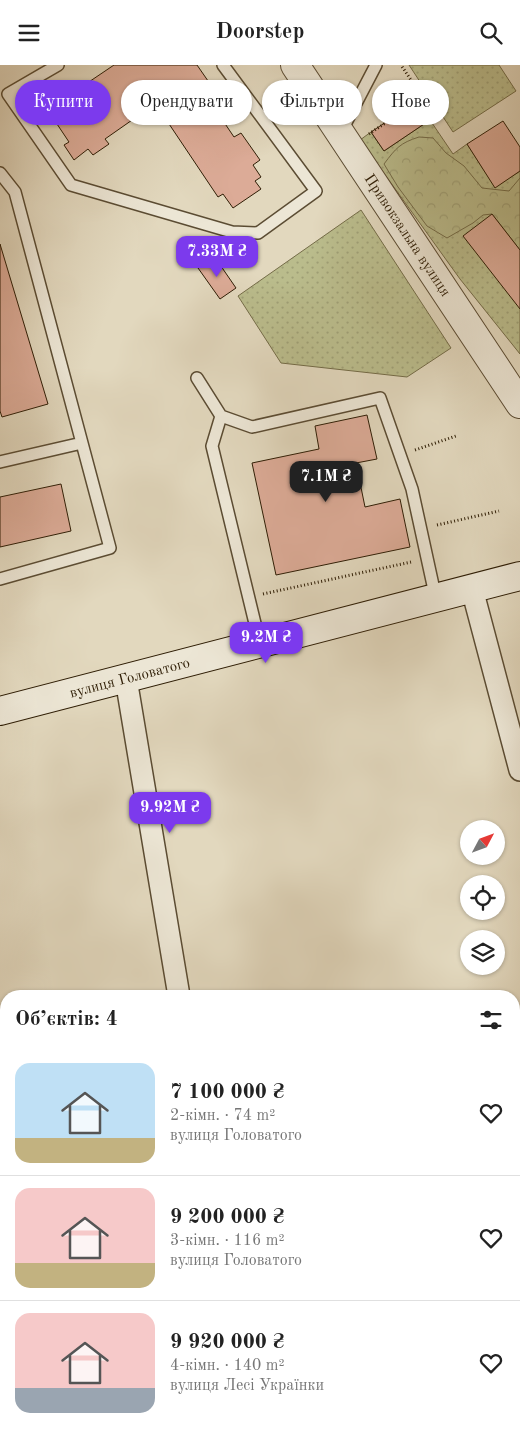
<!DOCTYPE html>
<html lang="uk">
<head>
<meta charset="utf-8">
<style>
	body { margin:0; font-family:"Old Standard TT",serif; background:#f2f2f2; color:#222; height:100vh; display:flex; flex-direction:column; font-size:19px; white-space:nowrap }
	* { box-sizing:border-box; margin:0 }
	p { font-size:16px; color:#767676 }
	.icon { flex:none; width:28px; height:28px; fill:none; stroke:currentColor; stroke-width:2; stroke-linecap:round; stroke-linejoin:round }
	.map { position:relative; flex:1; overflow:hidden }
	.panel { position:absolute; left:0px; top:925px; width:520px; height:445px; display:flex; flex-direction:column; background:#fff; border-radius:20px 20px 0 0; box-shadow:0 1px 4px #0004 }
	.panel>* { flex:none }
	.banner { position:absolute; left:15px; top:15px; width:490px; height:45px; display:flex; gap:10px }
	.needle { width:32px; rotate:49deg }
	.fabs { position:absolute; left:460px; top:755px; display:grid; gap:10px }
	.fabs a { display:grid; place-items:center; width:45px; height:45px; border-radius:50%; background:#fff; box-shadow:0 1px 4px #0004; font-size:25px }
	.price { position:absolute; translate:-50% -42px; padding:0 11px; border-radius:10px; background:#7c3aed; color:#fff; font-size:16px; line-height:32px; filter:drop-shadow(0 1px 2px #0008) }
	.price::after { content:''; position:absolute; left:50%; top:30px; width:15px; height:11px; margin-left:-8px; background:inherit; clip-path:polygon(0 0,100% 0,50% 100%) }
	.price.active { background:#222; color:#fff }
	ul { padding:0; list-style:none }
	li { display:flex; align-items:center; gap:15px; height:125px; padding:0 15px }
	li+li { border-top:1px solid #e0e0e0 }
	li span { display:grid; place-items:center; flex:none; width:140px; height:100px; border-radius:15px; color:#555 }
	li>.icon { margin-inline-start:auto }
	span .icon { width:60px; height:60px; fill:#fffc; stroke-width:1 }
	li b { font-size:21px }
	h2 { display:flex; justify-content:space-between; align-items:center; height:60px; padding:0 15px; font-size:21px }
	.tag { padding:0 18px; border-radius:22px; background:#fff; box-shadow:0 1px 4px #0004; font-size:18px; line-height:45px }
	.tag.active { background:#7c3aed; color:#fff }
	header { display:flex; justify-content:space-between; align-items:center; height:65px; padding:0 15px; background:#fff; font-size:22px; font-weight:800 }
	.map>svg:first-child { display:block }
	.grass { fill:url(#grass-dots); stroke:#746c48 }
	.forest { fill:url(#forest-crowns); stroke:#746c48 }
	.building { fill:#dcab97; stroke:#2e1d05 }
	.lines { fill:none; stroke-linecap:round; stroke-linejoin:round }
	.service-casing { stroke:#5b4c33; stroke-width:14 }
	.minor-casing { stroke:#5b4c33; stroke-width:24 }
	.tertiary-casing { stroke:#5b4c33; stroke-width:30 }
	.secondary-casing { stroke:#2e1d05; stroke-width:30 }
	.path { stroke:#2e1d05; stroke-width:3; stroke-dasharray:1 2.5; stroke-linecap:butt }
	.service { stroke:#ece6d5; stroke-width:11 }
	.minor { stroke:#ece6d5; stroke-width:21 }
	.tertiary { stroke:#ece6d5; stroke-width:28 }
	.secondary { stroke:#ece6d5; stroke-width:28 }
	.labels { text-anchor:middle; stroke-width:4; stroke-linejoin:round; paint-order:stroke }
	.street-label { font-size:15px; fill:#2e1d05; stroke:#ece6d5 }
</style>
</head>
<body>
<header><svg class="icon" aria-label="menu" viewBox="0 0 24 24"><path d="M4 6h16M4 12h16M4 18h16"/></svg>Doorstep<svg class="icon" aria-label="search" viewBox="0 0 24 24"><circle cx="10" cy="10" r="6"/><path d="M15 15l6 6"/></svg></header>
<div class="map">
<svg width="520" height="1370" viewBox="0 0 520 1370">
	<defs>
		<pattern id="grass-dots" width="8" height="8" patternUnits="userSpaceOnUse" patternTransform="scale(1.25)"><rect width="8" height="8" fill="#babc8c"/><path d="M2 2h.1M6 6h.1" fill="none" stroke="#a0a177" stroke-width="1.8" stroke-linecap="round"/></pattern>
		<pattern id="forest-crowns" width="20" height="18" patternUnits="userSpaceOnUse" patternTransform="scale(1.25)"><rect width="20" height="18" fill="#babc8c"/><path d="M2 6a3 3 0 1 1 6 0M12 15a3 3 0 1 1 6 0" fill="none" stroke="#a0a177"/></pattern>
	</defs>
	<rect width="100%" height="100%" fill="#e2d8be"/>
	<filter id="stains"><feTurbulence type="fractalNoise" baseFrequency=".004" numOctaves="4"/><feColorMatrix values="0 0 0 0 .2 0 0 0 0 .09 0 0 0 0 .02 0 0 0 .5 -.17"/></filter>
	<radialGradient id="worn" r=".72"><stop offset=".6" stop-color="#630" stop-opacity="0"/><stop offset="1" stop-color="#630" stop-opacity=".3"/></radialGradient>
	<path class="grass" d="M409,0H499L516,26L453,67Z
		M430,55L453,89L467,79L495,122L520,106V289L460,214L360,75L371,67L384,86Z
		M361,145L451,283L407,312L281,298L238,231Z"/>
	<path class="forest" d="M419,72L433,73L446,88L464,101L482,123L509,126L520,113V185L492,149L483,150L473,158L447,173L427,161L398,122L384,99C396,83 400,78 419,72Z"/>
	<path class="building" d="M114,0H197L215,26L207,32L234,72L241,68L260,95L253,100L261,112L255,116L261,124L233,143L223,129L218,132L157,41L147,40L133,50L135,53L105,74L109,79L93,90L88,84L74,95L64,80L69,77L55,56L50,59L43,48L60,37L57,33L71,23L74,27Z
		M419,35L430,55L384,86L371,67Z
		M503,56L520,82V106L495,123L467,79Z
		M492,149L520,185V244L463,171Z
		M0,179L48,339L2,352L0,346Z
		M214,191L236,223L220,234L198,203Z
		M367,350L377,394L356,398L365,442L400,434L410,482L276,510L252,398L319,384L315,361Z
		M61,419L71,466L0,482V432Z"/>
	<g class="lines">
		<g class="service-casing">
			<path id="service" d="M58,0L8,29L71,120L232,167L258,168L316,126L223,0
				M341,67L376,0
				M0,108L15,127L110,483L0,514
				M197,313L221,351L212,381L260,579
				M221,351L252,362L380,333L412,424L436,534
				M0,397L82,378"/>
		</g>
		<g class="minor-casing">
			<path id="minor" d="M472,524L520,705
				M126,614L179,931
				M251,1364L253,1370"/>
		</g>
		<g class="tertiary-casing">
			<g id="tertiary">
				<path id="s1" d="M295,0L520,339"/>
			</g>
		</g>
		<g class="secondary-casing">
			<g id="secondary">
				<path id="s2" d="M0,646L520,511"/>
			</g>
		</g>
		<path class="path" d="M369,69L423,33L401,0
			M415,385L456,371
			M437,460L499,446
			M263,529L411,497"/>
		<use href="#service" class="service"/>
		<use href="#minor" class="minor"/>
		<use href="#tertiary" class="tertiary"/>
		<use href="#secondary" class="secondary"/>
	</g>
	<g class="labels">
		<g class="street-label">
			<text dy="5" stroke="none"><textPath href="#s1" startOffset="204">Привокзальна вулиця</textPath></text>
			<text dy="5" stroke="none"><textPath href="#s2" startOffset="134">вулиця Головатого</textPath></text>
		</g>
	</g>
	<rect width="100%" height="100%" filter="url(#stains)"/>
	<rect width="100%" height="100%" fill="url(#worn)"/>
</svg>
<div class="fabs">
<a><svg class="needle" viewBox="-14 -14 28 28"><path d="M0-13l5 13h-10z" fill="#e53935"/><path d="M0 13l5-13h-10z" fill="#767676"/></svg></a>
<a><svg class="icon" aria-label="locate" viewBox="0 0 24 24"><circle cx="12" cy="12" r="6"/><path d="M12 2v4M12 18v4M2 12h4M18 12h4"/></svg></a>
<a><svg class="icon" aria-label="layers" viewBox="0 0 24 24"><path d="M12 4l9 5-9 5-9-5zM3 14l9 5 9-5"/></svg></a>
</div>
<b class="price" style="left:217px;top:213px">7.33M ₴</b>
<b class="price active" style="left:326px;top:438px">7.1M ₴</b>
<b class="price" style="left:266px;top:599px">9.2M ₴</b>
<b class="price" style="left:170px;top:769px">9.92M ₴</b>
<div class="banner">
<a class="tag active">Купити</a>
<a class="tag">Орендувати</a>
<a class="tag">Фільтри</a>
<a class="tag">Нове</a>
</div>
<section class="panel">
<h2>Об’єктів: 4<svg class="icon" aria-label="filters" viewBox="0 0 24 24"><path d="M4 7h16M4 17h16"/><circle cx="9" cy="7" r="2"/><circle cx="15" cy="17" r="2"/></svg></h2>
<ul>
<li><span style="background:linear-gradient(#bfe0f5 75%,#c2b280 0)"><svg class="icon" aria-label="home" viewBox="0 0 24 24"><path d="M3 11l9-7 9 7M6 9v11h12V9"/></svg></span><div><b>7 100 000 ₴</b><p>2-кімн. · 74 m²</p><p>вулиця Головатого</p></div><svg class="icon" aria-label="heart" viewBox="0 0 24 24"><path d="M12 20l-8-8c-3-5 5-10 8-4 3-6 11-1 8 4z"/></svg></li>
<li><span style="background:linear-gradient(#f6c9c9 75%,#c2b280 0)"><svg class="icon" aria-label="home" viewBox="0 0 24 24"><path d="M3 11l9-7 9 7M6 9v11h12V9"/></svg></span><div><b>9 200 000 ₴</b><p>3-кімн. · 116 m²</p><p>вулиця Головатого</p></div><svg class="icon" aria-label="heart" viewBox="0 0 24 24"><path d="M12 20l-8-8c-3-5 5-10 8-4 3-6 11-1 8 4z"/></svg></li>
<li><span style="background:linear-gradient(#f6c9c9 75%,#9aa5b1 0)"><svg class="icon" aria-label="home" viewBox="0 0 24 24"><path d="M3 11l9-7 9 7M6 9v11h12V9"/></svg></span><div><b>9 920 000 ₴</b><p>4-кімн. · 140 m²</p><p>вулиця Лесі Українки</p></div><svg class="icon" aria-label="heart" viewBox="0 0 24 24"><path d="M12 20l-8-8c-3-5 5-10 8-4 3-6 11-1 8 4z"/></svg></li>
</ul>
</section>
</div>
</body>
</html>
